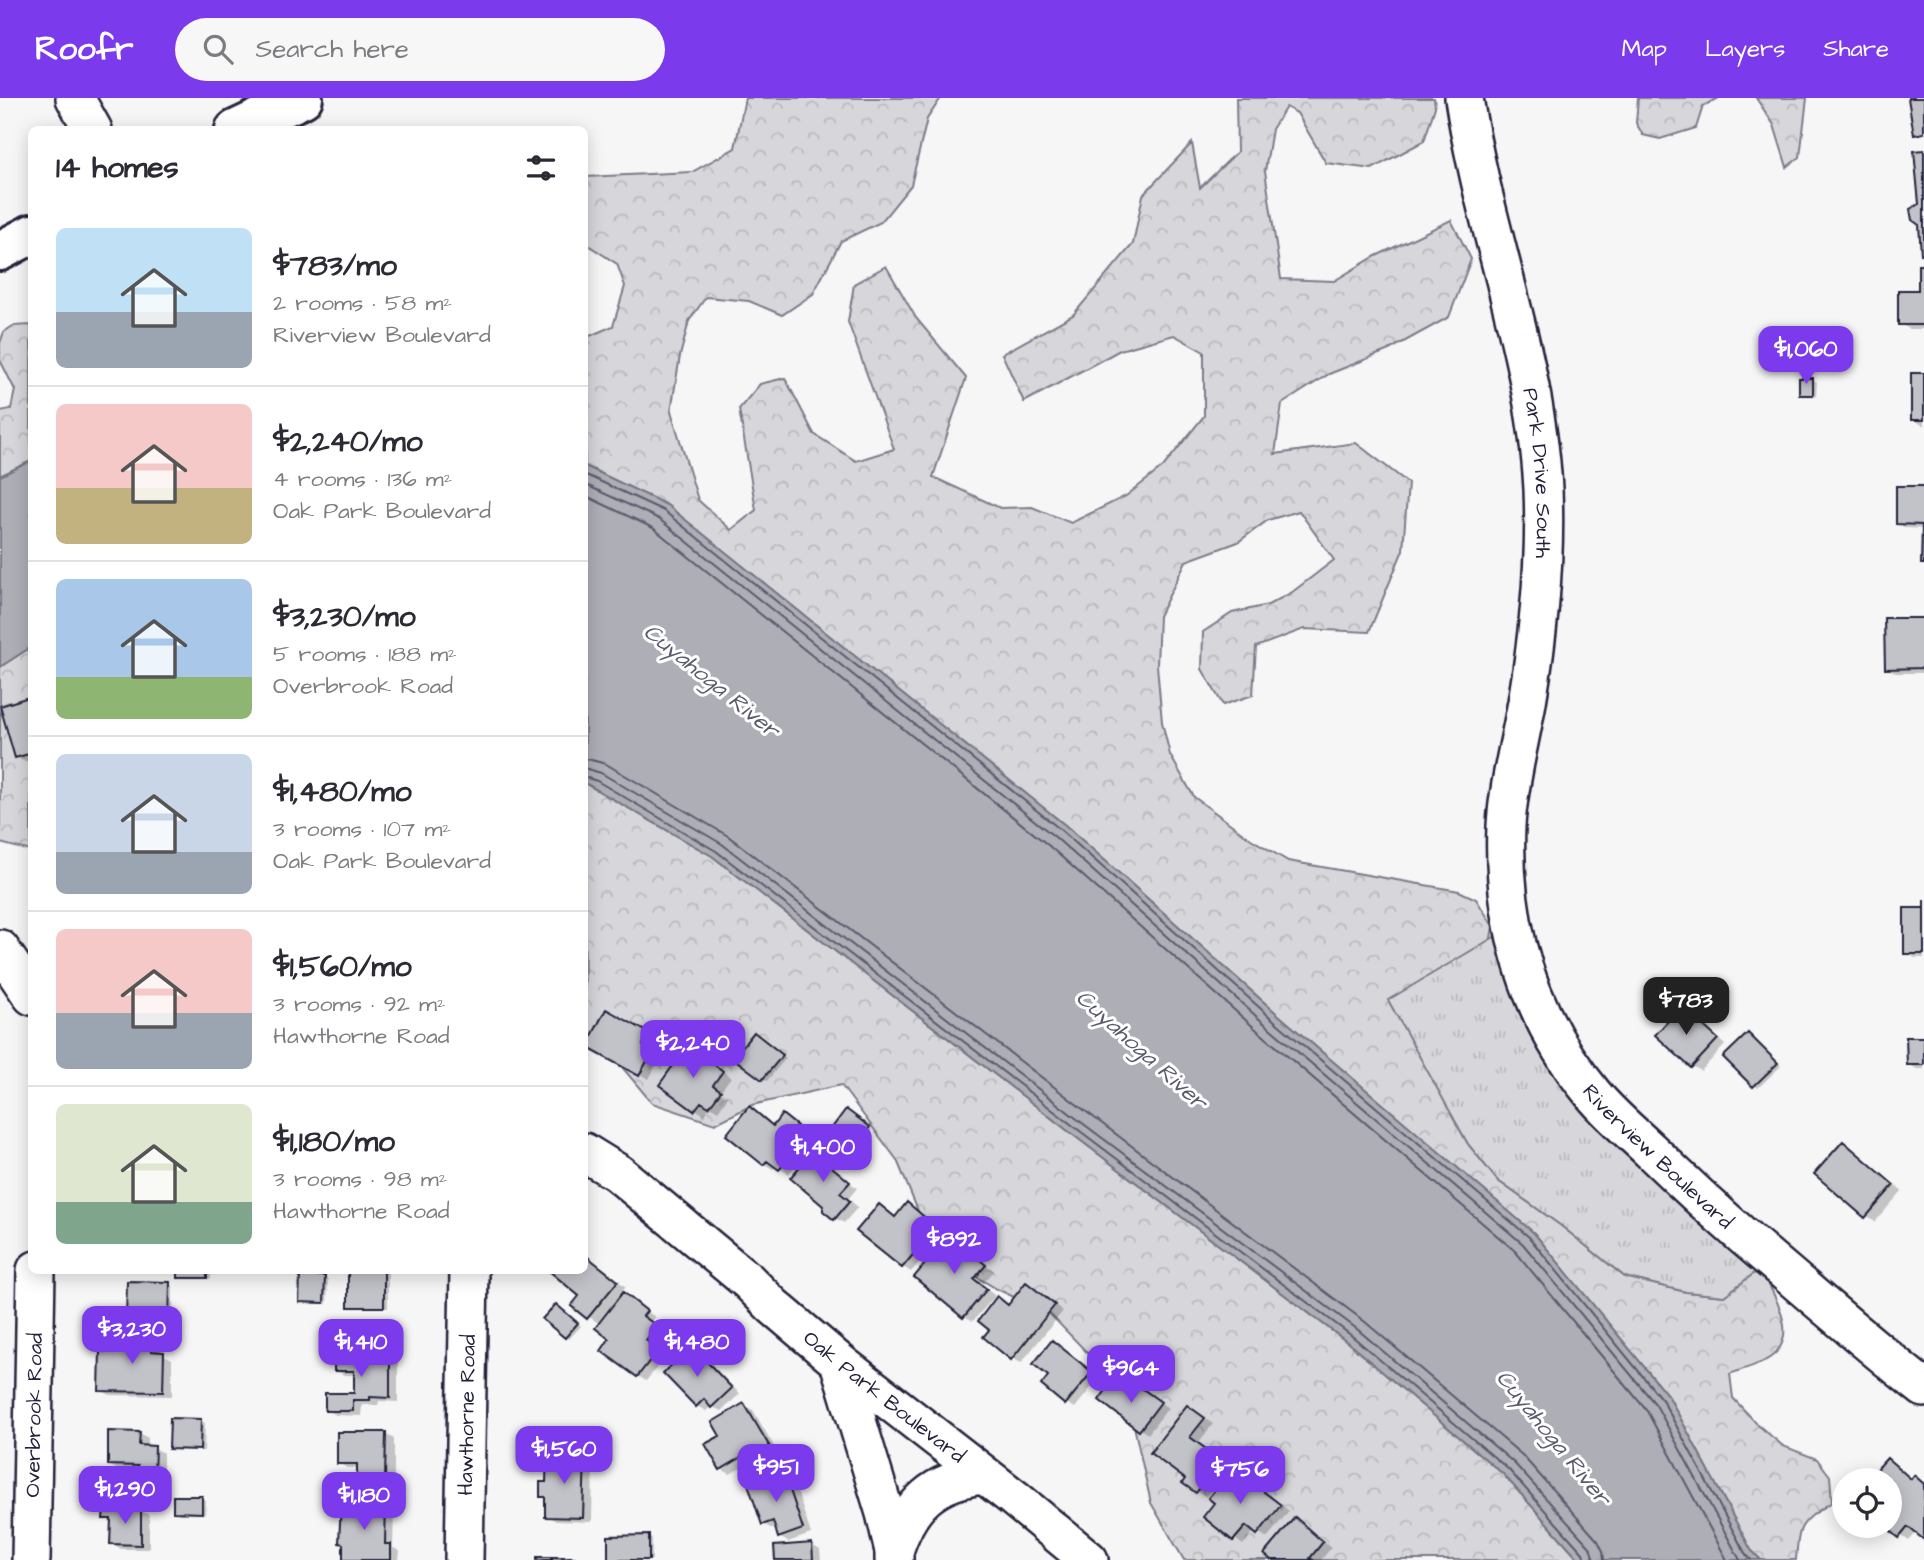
<!DOCTYPE html>
<html lang="en">
<head>
<meta charset="utf-8">
<style>
	body { margin:0; font-family:"Architects Daughter",sans-serif; background:#f7f7f7; color:#2b2b33; height:100vh; display:flex; flex-direction:column; font-size:26px; white-space:nowrap }
	* { box-sizing:border-box; margin:0 }
	p { font-size:23px; color:#7c7c81 }
	.icon { flex:none; width:38px; height:38px; fill:none; stroke:currentColor; stroke-width:2; stroke-linecap:round; stroke-linejoin:round }
	.map { position:relative; flex:1; overflow:hidden }
	.panel { position:absolute; left:28px; top:28px; width:560px; height:1148px; display:flex; flex-direction:column; background:#fff; border-radius:10px; box-shadow:0 4px 18px #0003 }
	.panel>* { flex:none }
	.buttons { position:absolute; left:1832px; top:1370px; display:grid; gap:14px }
	.buttons a { display:grid; place-items:center; width:70px; height:70px; border-radius:50%; background:#fff; box-shadow:0 4px 18px #0003; font-size:35px }
	.price { position:absolute; translate:-50% -60px; padding:0 16px; border-radius:14px; background:#7c3aed; color:#fff; font-size:23px; line-height:46px; filter:drop-shadow(0 2px 4px #0008) }
	.price::after { content:''; position:absolute; left:50%; top:42px; width:21px; height:16px; margin-left:-10px; background:inherit; clip-path:polygon(0 0,100% 0,50% 100%) }
	.price.on { background:#222; color:#fff }
	ul { padding:0; list-style:none }
	li { display:flex; align-items:center; gap:21px; height:175px; padding:0 28px }
	li+li { border-top:2px solid #e1e1e2 }
	li span { display:grid; place-items:center; flex:none; width:196px; height:140px; border-radius:10px; color:#555 }
	li>.icon { margin-inline-start:auto }
	span .icon { width:84px; height:84px; fill:#fffc; stroke-width:1 }
	li b { font-size:30px }
	h2 { display:flex; justify-content:space-between; align-items:center; height:84px; padding:0 28px; font-size:30px }
	header { display:flex; align-items:center; gap:42px; box-sizing:border-box; height:98px; padding:0 35px; background:#7c3aed; color:#fff }
	header strong { font-size:33px }
	nav { display:flex; gap:38px; margin-inline-start:auto; font-size:24px }
	.search { width:490px; height:63px; background:#f7f7f7; display:flex; align-items:center; gap:18px; box-sizing:border-box; padding:0 24px; border-radius:38px; color:#7c7c81; font-size:26px }
	.map>svg:first-child { display:block }
	.forest { fill:url(#forest-crowns); stroke:#7c7c8b; stroke-width:2 }
	.park { fill:url(#park-tufts); stroke:#7c7c8b; stroke-width:2 }
	.water { fill:#aeaeb7; stroke:#767685; stroke-width:2 }
	.shadow { fill:#0003 }
	.lines { fill:none; stroke-linecap:round; stroke-linejoin:round }
	.shore { stroke:#5a5a6d; stroke-width:2 }
	.building { fill:#c2c2c9; stroke:#22223b; stroke-width:2 }
	.minor-casing { stroke:#22223b; stroke-width:42 }
	.major-casing { stroke:#22223b; stroke-width:44 }
	.minor { stroke:#fff; stroke-width:37 }
	.major { stroke:#fff; stroke-width:38 }
	.labels { text-anchor:middle; stroke-width:6; stroke-linejoin:round; paint-order:stroke }
	.street-label { font-size:21px; fill:#22223b; stroke:#fff }
	.water-label { font-size:23px; font-style:italic; fill:#5a5a6d; stroke:#fff }
</style>
</head>
<body>
<header>
<strong>Roofr</strong>
<div class="search"><svg class="icon" aria-label="search" viewBox="0 0 24 24"><circle cx="10" cy="10" r="6"/><path d="M15 15l6 6"/></svg>Search here</div>
<nav><a>Map</a><a>Layers</a><a>Share</a></nav>
</header>
<div class="map">
<svg width="1924" height="1462" viewBox="0 0 1924 1462">
	<defs>
		<pattern id="forest-crowns" width="20" height="18" patternUnits="userSpaceOnUse" patternTransform="scale(1.75)"><rect width="20" height="18" fill="#d7d7db"/><path d="M2 6a3 3 0 1 1 6 0M12 15a3 3 0 1 1 6 0" fill="none" stroke="#b8b8bd"/></pattern>
		<pattern id="park-tufts" width="24" height="20" patternUnits="userSpaceOnUse" patternTransform="scale(1.75)"><rect width="24" height="20" fill="#d7d7db"/><path d="M3 7l-1-3M5 7V3M7 7l1-3M15 17l-1-3M17 17v-4M19 17l1-3" fill="none" stroke="#b8b8bd"/></pattern>
	</defs>
	<rect width="100%" height="100%" fill="#f6f6f7"/>
	<filter id="ink" filterUnits="userSpaceOnUse"><feTurbulence type="fractalNoise" baseFrequency=".0143" numOctaves="2"/><feDisplacementMap in="SourceGraphic" scale="14" xChannelSelector="R" yChannelSelector="G"/><feConvolveMatrix kernelMatrix="1 2 1 2 8 2 1 2 1" color-interpolation-filters="sRGB"/></filter>
	<g filter="url(#ink)">
		<path class="forest" d="M745,0H941L927,21L911,87L881,124L841,143L813,196L782,217L749,203L706,199L689,223L680,258L671,313L698,402L731,432L756,412L739,311L760,286L785,280L814,336L856,363L894,351L848,224L854,186L886,168L916,220L966,280L933,379L1000,410L1032,409L1071,425L1126,398L1163,369L1204,318V254L1174,237L1120,252L1024,304L1002,256L1073,217L1133,146L1143,97L1192,45L1200,90L1237,54L1236,0H1434L1435,9L1424,43L1372,71L1326,65L1297,15L1286,9L1272,31L1265,73L1281,181L1334,183L1374,159L1451,122L1471,161L1449,219L1389,252L1329,276L1282,306L1275,356L1356,345L1408,385L1403,452L1369,534L1304,531L1256,549L1253,597L1223,607L1202,571L1203,534L1232,515L1268,507L1291,495L1334,462L1299,413L1268,422L1238,444L1186,463L1159,518L1157,567L1162,624L1170,657L1194,699L1251,741L1288,763L1459,793L1476,801L1493,828L1488,859L1455,965L1456,1025L1468,1046L1497,1082L1560,1127L1625,1179L1686,1194L1724,1198L1761,1170C1773,1198 1804,1241 1766,1262C1756,1268 1742,1271 1730,1276L1733,1300L1758,1327L1783,1348L1817,1361L1830,1378L1832,1404C1800,1425 1799,1424 1796,1462H1761L1751,1452L1669,1299L1534,1135L1275,914L1065,727L667,407L585,368V240L613,228L625,188L617,166L585,145V79L692,74L735,50Z
			M1638,0H1719L1703,8L1696,30L1660,41L1643,37L1636,25Z
			M1756,0H1807L1800,59L1787,69L1774,27Z
			M31,227V363L0,378V313L11,311L15,292L0,262V245L4,234L13,228Z
			M31,549V753L0,745V569Z
			M584,685L712,758L1072,1036L1347,1244L1503,1376L1580,1462H1184L1151,1405L1134,1328L1102,1270L1050,1216L997,1191L935,1154L897,1062L841,987L752,1007L715,1026L652,1005L622,969L585,935Z"/>
		<path class="park" d="M1501,835L1514,882L1761,1170L1724,1198L1686,1194L1625,1179L1560,1127L1497,1082L1468,1046L1388,902Z"/>
		<path class="water" d="M31,363V549L0,569V378Z
			M585,368L667,407L1065,727L1275,914L1534,1135L1669,1299L1751,1452L1761,1462H1580L1503,1376L1347,1244L1072,1036L712,758L585,685Z"/>
		<path class="shadow" d="M1924,168V231H1909L1900,226L1920,194Z
			M1924,277V327H1922L1913,321Z
			M1813,282L1817,284L1816,298L1801,296Z
			M1924,390V465L1923,431L1906,430L1897,425Z
			M1924,522V575H1896L1887,570Z
			M32,600V662L25,664L16,659L0,610Z
			M1924,812V860H1915L1906,855Z
			M1682,911L1691,916L1725,947L1701,973L1692,968Z
			M607,914L657,941L651,953L661,959L649,981L588,948Z
			M584,920L589,923L584,941Z
			M759,938L786,960L767,983L736,960Z
			M1752,939L1781,968L1758,990L1725,959Z
			M1924,941V971H1917L1908,966Z
			M697,954L731,979L720,994L728,999L718,1013L710,1008L704,1017L661,986Z
			M850,1016L872,1032L852,1060L826,1042Z
			M783,1018L805,1034L788,1054L799,1063L789,1076L776,1068L773,1071L764,1066L728,1036L774,1029Z
			M1843,1045L1902,1093L1875,1124L1816,1076Z
			M813,1055L857,1090L848,1101L858,1109L844,1125L835,1120Z
			M879,1108L896,1120L916,1112L944,1135L911,1174L903,1169Z
			M950,1138L994,1173L982,1187L995,1198L973,1223L964,1218Z
			M584,1156L626,1189L621,1195L655,1219L651,1224L665,1235L654,1248L666,1258L646,1283L638,1278L600,1226L573,1208L582,1197Z
			M180,1172H211V1181H184L180,1179Z
			M350,1172H388V1210H354L350,1208Z
			M324,1179L328,1182L327,1206H305L301,1203Z
			M169,1186L173,1188V1224L132,1223L128,1221Z
			M1035,1192L1063,1213L1021,1265L1012,1260L991,1231L998,1200L1009,1208Z
			M560,1210L581,1228L569,1241L566,1239Z
			M151,1240L160,1245V1255L172,1261V1298L110,1297L101,1292L115,1255Z
			M1053,1244L1099,1280L1075,1310L1066,1305L1051,1278Z
			M693,1251L701,1256L740,1296L721,1313L711,1308L706,1313L697,1308Z
			M390,1257L398,1262V1304L379,1303L378,1307H362L361,1318L336,1317L327,1312L355,1297L356,1277H344L335,1272Z
			M1149,1296L1168,1310L1148,1336L1140,1331Z
			M744,1307L753,1312L782,1362L764,1372L753,1363L730,1376L721,1371L723,1339Z
			M1196,1314L1213,1326L1198,1346L1217,1360L1210,1369L1221,1378L1206,1399L1184,1384L1187,1380L1153,1355Z
			M201,1323L205,1325L204,1353L174,1352L171,1350Z
			M139,1335L148,1340V1349L155,1350L163,1355V1384H148L139,1379L140,1372H118L109,1367Z
			M385,1336L394,1341V1386H368L359,1381V1370H347L338,1365Z
			M584,1357L593,1362L592,1424L556,1423L547,1418V1401L542,1398L548,1386Z
			M1887,1363L1913,1382L1915,1379L1924,1385V1440L1917,1434L1909,1443L1888,1428H1890V1382H1870Z
			M784,1376L793,1381L811,1436L788,1444L779,1439L776,1429L772,1431L763,1426Z
			M1242,1377L1289,1413L1267,1440L1255,1432L1243,1447L1205,1418Z
			M202,1400L206,1402L205,1416H179L175,1413Z
			M385,1407L394,1412L393,1450L400,1453L399,1462H344Z
			M140,1412L149,1417V1451H121L112,1445V1424L105,1420Z
			M1295,1421L1331,1450L1321,1462H1274Z
			M648,1439L652,1441V1462H610Z
			M812,1447L820,1452L821,1462H777Z"/>
		<g class="lines">
			<path class="shore" d="M584,376L664,413L1061,732L1270,919L1529,1139L1663,1303L1745,1455L1751,1462
				M584,386L659,421L1055,739L1265,926L1523,1146L1656,1307L1740,1462
				M584,397L653,430L1048,747L1258,933L1515,1153L1647,1313L1727,1462
				M584,660L606,666L728,738L1088,1015L1364,1223L1522,1357L1598,1443L1603,1453L1604,1462
				M584,670L601,675L722,746L1081,1024L1357,1231L1514,1365L1590,1449L1594,1462
				M584,679L597,683L716,753L1076,1030L1352,1238L1508,1371L1583,1455L1585,1462"/>
		</g>
		<path class="building" d="M1908,0H1924V35L1914,37Z
			M1924,52V156H1921L1919,127L1912,122L1910,111L1919,106L1914,53Z
			M1918,167H1924V227H1898V192H1918Z
			M1911,275H1924V322H1911Z
			M1799,280H1813V297H1799Z
			M1896,388H1924V466H1921L1922,427L1896,426Z
			M1884,520H1924V570L1885,571Z
			M32,598V655L15,660L0,608Z
			M1924,802V856H1904V810H1924Z
			M1682,908L1718,941L1691,970L1655,937Z
			M606,911L649,935L643,947L653,952L639,978L586,949Z
			M754,934L783,957L762,982L733,960Z
			M1748,935L1778,965L1753,989L1723,959Z
			M1906,939H1924V967H1907Z
			M688,947L723,973L713,987L721,993L709,1009L701,1004L694,1013L659,987Z
			M749,1008L773,1028L782,1016L797,1028L780,1048L792,1057L779,1072L767,1063L763,1067L726,1037Z
			M846,1011L870,1029L847,1059L823,1042Z
			M1843,1043L1894,1087L1865,1120L1814,1076Z
			M813,1053L850,1084L840,1095L850,1103L834,1122L823,1113V1108L790,1080Z
			M907,1104L936,1129L902,1170L856,1133L879,1106L895,1119Z
			M950,1136L986,1167L974,1181L987,1191L963,1220L914,1179Z
			M584,1156L618,1183L587,1221L571,1208L579,1198L548,1172H584Z
			M178,1172H207V1180H178Z
			M348,1172H384V1209H348Z
			M300,1177L325,1178L324,1205L299,1204Z
			M127,1183L170,1184L169,1223L126,1222Z
			M1026,1184L1055,1207L1011,1262L983,1239L989,1232L978,1223L997,1198L1008,1207Z
			M623,1194L647,1213L643,1218L657,1228L646,1242L658,1252L637,1279L601,1253L609,1241L595,1230Z
			M556,1206L578,1225L565,1240L542,1221Z
			M113,1237L152,1238L151,1253L164,1254L163,1294L99,1293L100,1253L113,1254Z
			M1052,1242L1092,1274L1065,1307L1041,1287L1048,1278L1033,1266Z
			M692,1248L732,1290L711,1310L704,1301L696,1309L663,1275Z
			M334,1254L390,1255V1300L370,1299V1302H353V1313H325V1295H354V1273H334Z
			M1112,1284L1132,1299L1140,1289L1161,1304L1139,1333L1099,1302Z
			M744,1305L774,1356L754,1368L747,1356L720,1372L705,1346L720,1338L712,1324Z
			M1187,1307L1205,1320L1190,1339L1210,1354L1202,1363L1214,1372L1196,1395L1182,1385L1185,1381L1150,1355Z
			M170,1320L201,1321L200,1352L169,1351Z
			M108,1333L140,1334L139,1347L155,1348L154,1380H138V1368L108,1367Z
			M337,1334H386L385,1382H357V1366H337Z
			M547,1355L585,1356L583,1420L545,1419V1399H540V1384H546Z
			M1887,1360L1911,1381L1914,1377L1924,1386V1442L1908,1429L1899,1440L1885,1428H1890V1382H1867Z
			M1233,1370L1281,1407L1257,1437L1246,1428L1233,1443L1203,1419L1214,1405L1208,1400Z
			M784,1374L803,1431L778,1440L773,1423L762,1427L748,1386Z
			M173,1398H202V1415L173,1414Z
			M341,1404L386,1405L385,1446H391V1462H343V1446L339,1445Z
			M104,1410L141,1411V1447L110,1446L111,1421H103Z
			M1295,1419L1323,1444L1310,1460L1313,1462H1271L1264,1456Z
			M649,1437V1462H608V1438Z
			M812,1445L813,1462H775L774,1448Z
			M537,1459H574V1462H537Z"/>
		<g class="lines">
			<g class="minor-casing">
				<g id="minor">
					<path d="M75,0L93,32"/>
					<path id="s1" d="M1464,0C1484,132 1536,257 1543,391C1546,463 1539,533 1527,604C1520,644 1508,688 1506,728C1502,827 1529,919 1593,996C1610,1017 1631,1034 1651,1053C1681,1082 1711,1110 1743,1138C1803,1189 1862,1241 1924,1290"/>
					<path d="M0,851L32,898"/>
					<path id="s2" d="M584,1054L618,1075L748,1183L773,1208L839,1264L1014,1400L1089,1462"/>
					<path d="M839,1264L885,1415L894,1453V1462"/>
					<path d="M894,1453C909,1406 934,1382 983,1377"/>
					<path id="s3" d="M31,1462L36,1172"/>
					<path id="s4" d="M464,1462L469,1172"/>
				</g>
			</g>
			<g class="major-casing">
				<path id="major" d="M235,32L303,0
					M0,153L32,136"/>
			</g>
			<use href="#minor" class="minor"/>
			<use href="#major" class="major"/>
		</g>
	</g>
	<g class="labels">
		<g class="street-label">
			<text dy="7" stroke="none"><textPath href="#s1" startOffset="383">Park Drive South</textPath></text>
			<text dy="7" stroke="none"><textPath href="#s1" startOffset="1118">Riverview Boulevard</textPath></text>
			<text dy="7" stroke="none"><textPath href="#s2" startOffset="388">Oak Park Boulevard</textPath></text>
			<text dy="7" stroke="none"><textPath href="#s3" startOffset="145">Overbrook Road</textPath></text>
			<text dy="7" stroke="none"><textPath href="#s4" startOffset="145">Hawthorne Road</textPath></text>
		</g>
		<g class="water-label">
			<text transform="translate(712 582) rotate(39)" y="8">Cuyahoga River</text>
			<text transform="translate(1142 951) rotate(42)" y="8">Cuyahoga River</text>
			<text transform="translate(1554 1339) rotate(51)" y="8">Cuyahoga River</text>
		</g>
	</g>
</svg>
<div class="buttons">
<a><svg class="icon" aria-label="locate" viewBox="0 0 24 24"><circle cx="12" cy="12" r="6"/><path d="M12 2v4M12 18v4M2 12h4M18 12h4"/></svg></a>
</div>
<b class="price" style="left:1806px;top:288px">$1,060</b>
<b class="price on" style="left:1686px;top:939px">$783</b>
<b class="price" style="left:693px;top:982px">$2,240</b>
<b class="price" style="left:823px;top:1086px">$1,400</b>
<b class="price" style="left:954px;top:1178px">$892</b>
<b class="price" style="left:132px;top:1268px">$3,230</b>
<b class="price" style="left:361px;top:1281px">$1,410</b>
<b class="price" style="left:697px;top:1281px">$1,480</b>
<b class="price" style="left:1131px;top:1307px">$964</b>
<b class="price" style="left:564px;top:1388px">$1,560</b>
<b class="price" style="left:776px;top:1406px">$951</b>
<b class="price" style="left:1240px;top:1408px">$756</b>
<b class="price" style="left:125px;top:1428px">$1,290</b>
<b class="price" style="left:364px;top:1434px">$1,180</b>
<section class="panel">
<h2>14 homes<svg class="icon" aria-label="filters" viewBox="0 0 24 24"><path d="M4 7h16M4 17h16"/><circle cx="9" cy="7" r="2"/><circle cx="15" cy="17" r="2"/></svg></h2>
<ul>
<li><span style="background:linear-gradient(#bfe0f5 60%,#9aa5b1 0)"><svg class="icon" aria-label="home" viewBox="0 0 24 24"><path d="M3 11l9-7 9 7M6 9v11h12V9"/></svg></span><div><b>$783/mo</b><p>2 rooms · 58 m²</p><p>Riverview Boulevard</p></div></li>
<li><span style="background:linear-gradient(#f6c9c9 60%,#c2b280 0)"><svg class="icon" aria-label="home" viewBox="0 0 24 24"><path d="M3 11l9-7 9 7M6 9v11h12V9"/></svg></span><div><b>$2,240/mo</b><p>4 rooms · 136 m²</p><p>Oak Park Boulevard</p></div></li>
<li><span style="background:linear-gradient(#a9c7e8 70%,#8fb573 0)"><svg class="icon" aria-label="home" viewBox="0 0 24 24"><path d="M3 11l9-7 9 7M6 9v11h12V9"/></svg></span><div><b>$3,230/mo</b><p>5 rooms · 188 m²</p><p>Overbrook Road</p></div></li>
<li><span style="background:linear-gradient(#c9d6e8 70%,#9aa5b1 0)"><svg class="icon" aria-label="home" viewBox="0 0 24 24"><path d="M3 11l9-7 9 7M6 9v11h12V9"/></svg></span><div><b>$1,480/mo</b><p>3 rooms · 107 m²</p><p>Oak Park Boulevard</p></div></li>
<li><span style="background:linear-gradient(#f6c9c9 60%,#9aa5b1 0)"><svg class="icon" aria-label="home" viewBox="0 0 24 24"><path d="M3 11l9-7 9 7M6 9v11h12V9"/></svg></span><div><b>$1,560/mo</b><p>3 rooms · 92 m²</p><p>Hawthorne Road</p></div></li>
<li><span style="background:linear-gradient(#dfe7d0 70%,#7fa58c 0)"><svg class="icon" aria-label="home" viewBox="0 0 24 24"><path d="M3 11l9-7 9 7M6 9v11h12V9"/></svg></span><div><b>$1,180/mo</b><p>3 rooms · 98 m²</p><p>Hawthorne Road</p></div></li>
</ul>
</section>
</div>
</body>
</html>
